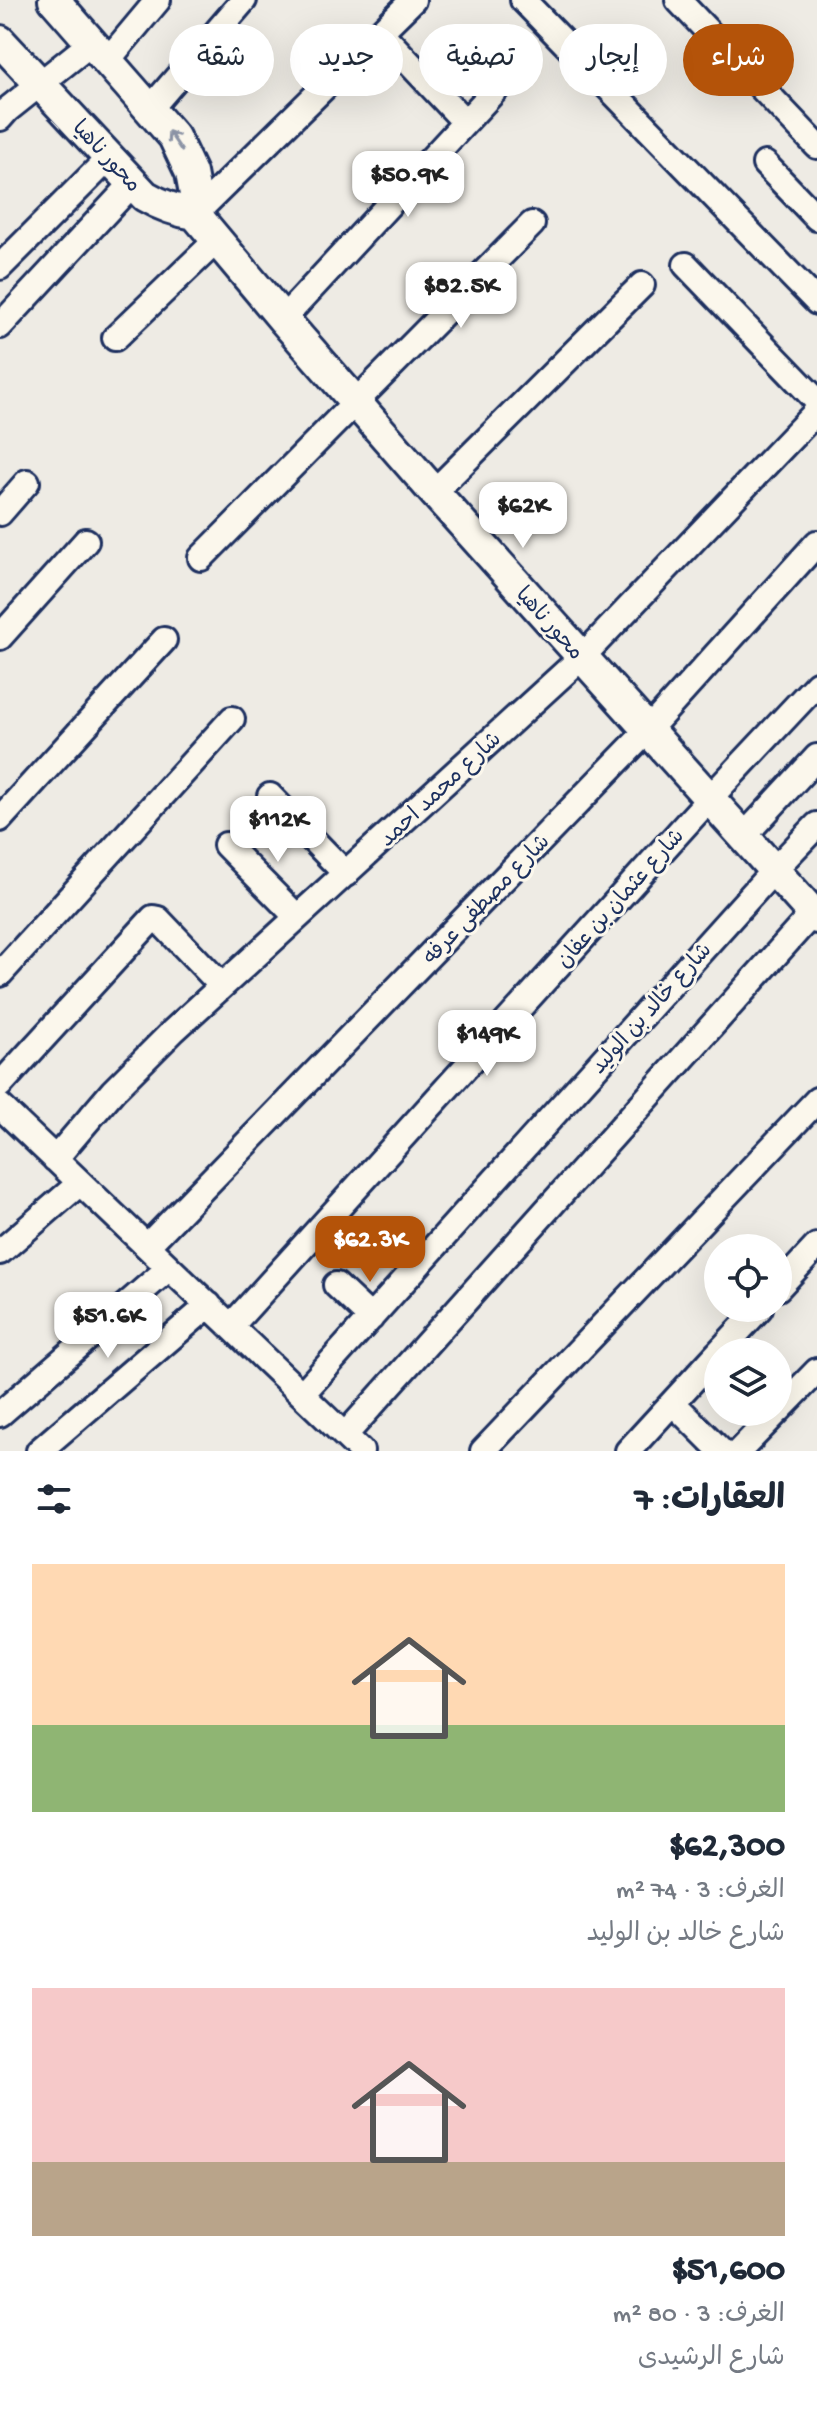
<!DOCTYPE html>
<html lang="ar">
<head>
<meta charset="utf-8">
<style>
	body { margin:0; font-family:"Gochi Hand","Playpen Sans Arabic",sans-serif; background:#f2f2f3; color:#1f2937; direction:rtl; height:100vh; display:flex; flex-direction:column; font-size:30px; white-space:nowrap }
	* { box-sizing:border-box; margin:0 }
	p { font-size:26px; color:#747a83 }
	.icon { flex:none; width:44px; height:44px; fill:none; stroke:currentColor; stroke-width:2; stroke-linecap:round; stroke-linejoin:round }
	.map { position:relative; height:1451px; overflow:hidden; direction:ltr }
	.sheet { display:flex; flex-direction:column; background:#fff; flex:1 }
	.sheet>* { flex:none }
	.top-card { position:absolute; left:24px; top:24px; width:770px; height:72px; direction:rtl; display:flex; gap:16px }
	.controls { position:absolute; left:704px; top:1234px; display:grid; gap:16px }
	.controls a { display:grid; place-items:center; width:88px; height:88px; border-radius:50%; background:#fff; box-shadow:0 8px 32px #0002; font-size:40px }
	.price { position:absolute; translate:-50% -68px; padding:0 18px; border-radius:16px; background:#fff; color:#222; font-size:26px; line-height:52px; filter:drop-shadow(0 2px 4px #0008) }
	.price::after { content:''; position:absolute; left:50%; top:48px; width:24px; height:18px; margin-left:-12px; background:inherit; clip-path:polygon(0 0,100% 0,50% 100%) }
	.price.selected { background:#b45309; color:#fff }
	ul { padding:0; list-style:none }
	li { display:grid; align-content:center; gap:16px; height:424px; padding:0 32px }
	li span { display:grid; place-items:center; height:248px; border-radius:0px; color:#555 }
	li>.icon { margin-inline-start:auto }
	span .icon { width:144px; height:144px; fill:#fffc; stroke-width:1 }
	li b { font-size:34px }
	h2 { display:flex; justify-content:space-between; align-items:center; height:96px; padding:0 32px; font-size:34px }
	.chip { padding:0 28px; border-radius:36px; background:#fff; box-shadow:0 8px 32px #0002; font-size:28px; line-height:72px }
	.chip.selected { background:#b45309; color:#fff }
	.map>svg:first-child { display:block }
	.lines { fill:none; stroke-linecap:round; stroke-linejoin:round }
	.minor-casing { stroke:#1b2f5e; stroke-width:30 }
	.major-casing { stroke:#1b2f5e; stroke-width:36 }
	.minor { stroke:#fbf7ec; stroke-width:24 }
	.major { stroke:#fbf7ec; stroke-width:30 }
	.oneway { stroke:#8b93a5 }
	.labels { text-anchor:middle; stroke-width:6; stroke-linejoin:round; paint-order:stroke }
	.street-label { font-size:22px; fill:#1b2f5e; stroke:#fbf7ec }
</style>
</head>
<body>
<div class="map">
<svg width="817" height="1451" viewBox="0 0 817 1451">
	<rect width="100%" height="100%" fill="#eeebe4"/>
	<filter id="ink" filterUnits="userSpaceOnUse"><feTurbulence type="fractalNoise" baseFrequency=".0125" numOctaves="2"/><feDisplacementMap in="SourceGraphic" scale="16" xChannelSelector="R" yChannelSelector="G"/><feConvolveMatrix kernelMatrix="1 2 1 2 8 2 1 2 1" color-interpolation-filters="sRGB"/></filter>
	<g filter="url(#ink)">
		<g class="lines">
			<g class="minor-casing">
				<path id="minor" d="M523,0L817,302
					M678,0L817,146
					M381,33L465,122
					M107,61L158,0
					M150,109L244,0
					M0,118L7,110L91,43
					M765,164L817,218
					M195,214L413,0
					M686,265L817,401
					M0,267L109,158
					M283,319L498,87
					M0,326L133,183
					M115,338L217,240
					M434,492L642,285
					M0,513L27,482
					M201,558L532,224
					M0,637L86,541
					M270,796L346,874
					M0,819L164,640
					M743,837L817,757
					M226,845L297,917
					M0,974L232,719
					M0,1085L153,918L158,919L222,986
					M0,1106L361,1451
					M55,1159L113,1091L173,1031L582,657L817,411
					M147,1246L648,730L817,543
					M0,1252L80,1183
					M336,1285L371,1318
					M778,1288L817,1246
					M231,1326L709,799L817,684
					M719,1352L760,1308
					M302,1394L774,870L817,825
					M673,1403L721,1451
					M778,1411L817,1371
					M0,1414L169,1268
					M345,1435L813,913
					M39,1451L209,1305
					M483,1451L817,1100
					M628,1451L718,1353
					M739,1451L777,1412"/>
			</g>
			<g class="major-casing">
				<path id="major" d="M54,0L174,137L191,173L195,194V214L283,319L434,492L817,918
					M0,41L145,196C162,206 176,211 195,214"/>
			</g>
			<use href="#minor" class="minor"/>
			<use href="#major" class="major"/>
		</g>
		<defs><path id="oneway-shaft" d="M-6 0H5M1.5-3L5.5 0L1.5 3" fill="none" stroke-width="1.6" stroke-linecap="round" stroke-linejoin="round" transform="scale(2)"/></defs>
		<use class="oneway" href="#oneway-shaft" transform="translate(175 141) rotate(-124)"/>
	</g>
	<g class="labels">
		<g class="street-label">
			<text transform="translate(108 155) rotate(47)" y="8">محور ناهيا</text>
			<text transform="translate(551 622) rotate(48)" y="8">محور ناهيا</text>
			<text transform="translate(439 788) rotate(-43)" y="8">شارع محمد احمد</text>
			<text transform="translate(619 897) rotate(-48)" y="8">شارع عثمان بن عفان</text>
			<text transform="translate(485 898) rotate(-46)" y="8">شارع مصطفى عرفه</text>
			<text transform="translate(650 1007) rotate(-48)" y="8">شارع خالد بن الوليد</text>
		</g>
	</g>
</svg>
<div class="controls">
<a><svg class="icon" aria-label="locate" viewBox="0 0 24 24"><circle cx="12" cy="12" r="6"/><path d="M12 2v4M12 18v4M2 12h4M18 12h4"/></svg></a>
<a><svg class="icon" aria-label="layers" viewBox="0 0 24 24"><path d="M12 4l9 5-9 5-9-5zM3 14l9 5 9-5"/></svg></a>
</div>
<b class="price" style="left:408px;top:219px">$50.9K</b>
<b class="price" style="left:461px;top:330px">$82.5K</b>
<b class="price" style="left:523px;top:550px">$62K</b>
<b class="price" style="left:278px;top:864px">$112K</b>
<b class="price" style="left:487px;top:1078px">$149K</b>
<b class="price selected" style="left:370px;top:1284px">$62.3K</b>
<b class="price" style="left:108px;top:1360px">$51.6K</b>
<div class="top-card">
<a class="chip selected">شراء</a>
<a class="chip">إيجار</a>
<a class="chip">تصفية</a>
<a class="chip">جديد</a>
<a class="chip">شقة</a>
</div>
</div>
<section class="sheet">
<h2>العقارات: 7<svg class="icon" aria-label="filters" viewBox="0 0 24 24"><path d="M4 7h16M4 17h16"/><circle cx="9" cy="7" r="2"/><circle cx="15" cy="17" r="2"/></svg></h2>
<ul>
<li><span style="background:linear-gradient(#ffd9b3 65%,#8fb573 0)"><svg class="icon" aria-label="home" viewBox="0 0 24 24"><path d="M3 11l9-7 9 7M6 9v11h12V9"/></svg></span><div><b>$62,300</b><p>الغرف: 3 · 74 m²</p><p>شارع خالد بن الوليد</p></div></li>
<li><span style="background:linear-gradient(#f6c9c9 70%,#b9a48a 0)"><svg class="icon" aria-label="home" viewBox="0 0 24 24"><path d="M3 11l9-7 9 7M6 9v11h12V9"/></svg></span><div><b>$51,600</b><p>الغرف: 3 · 80 m²</p><p>شارع الرشيدى</p></div></li>
</ul>
</section>
</body>
</html>
